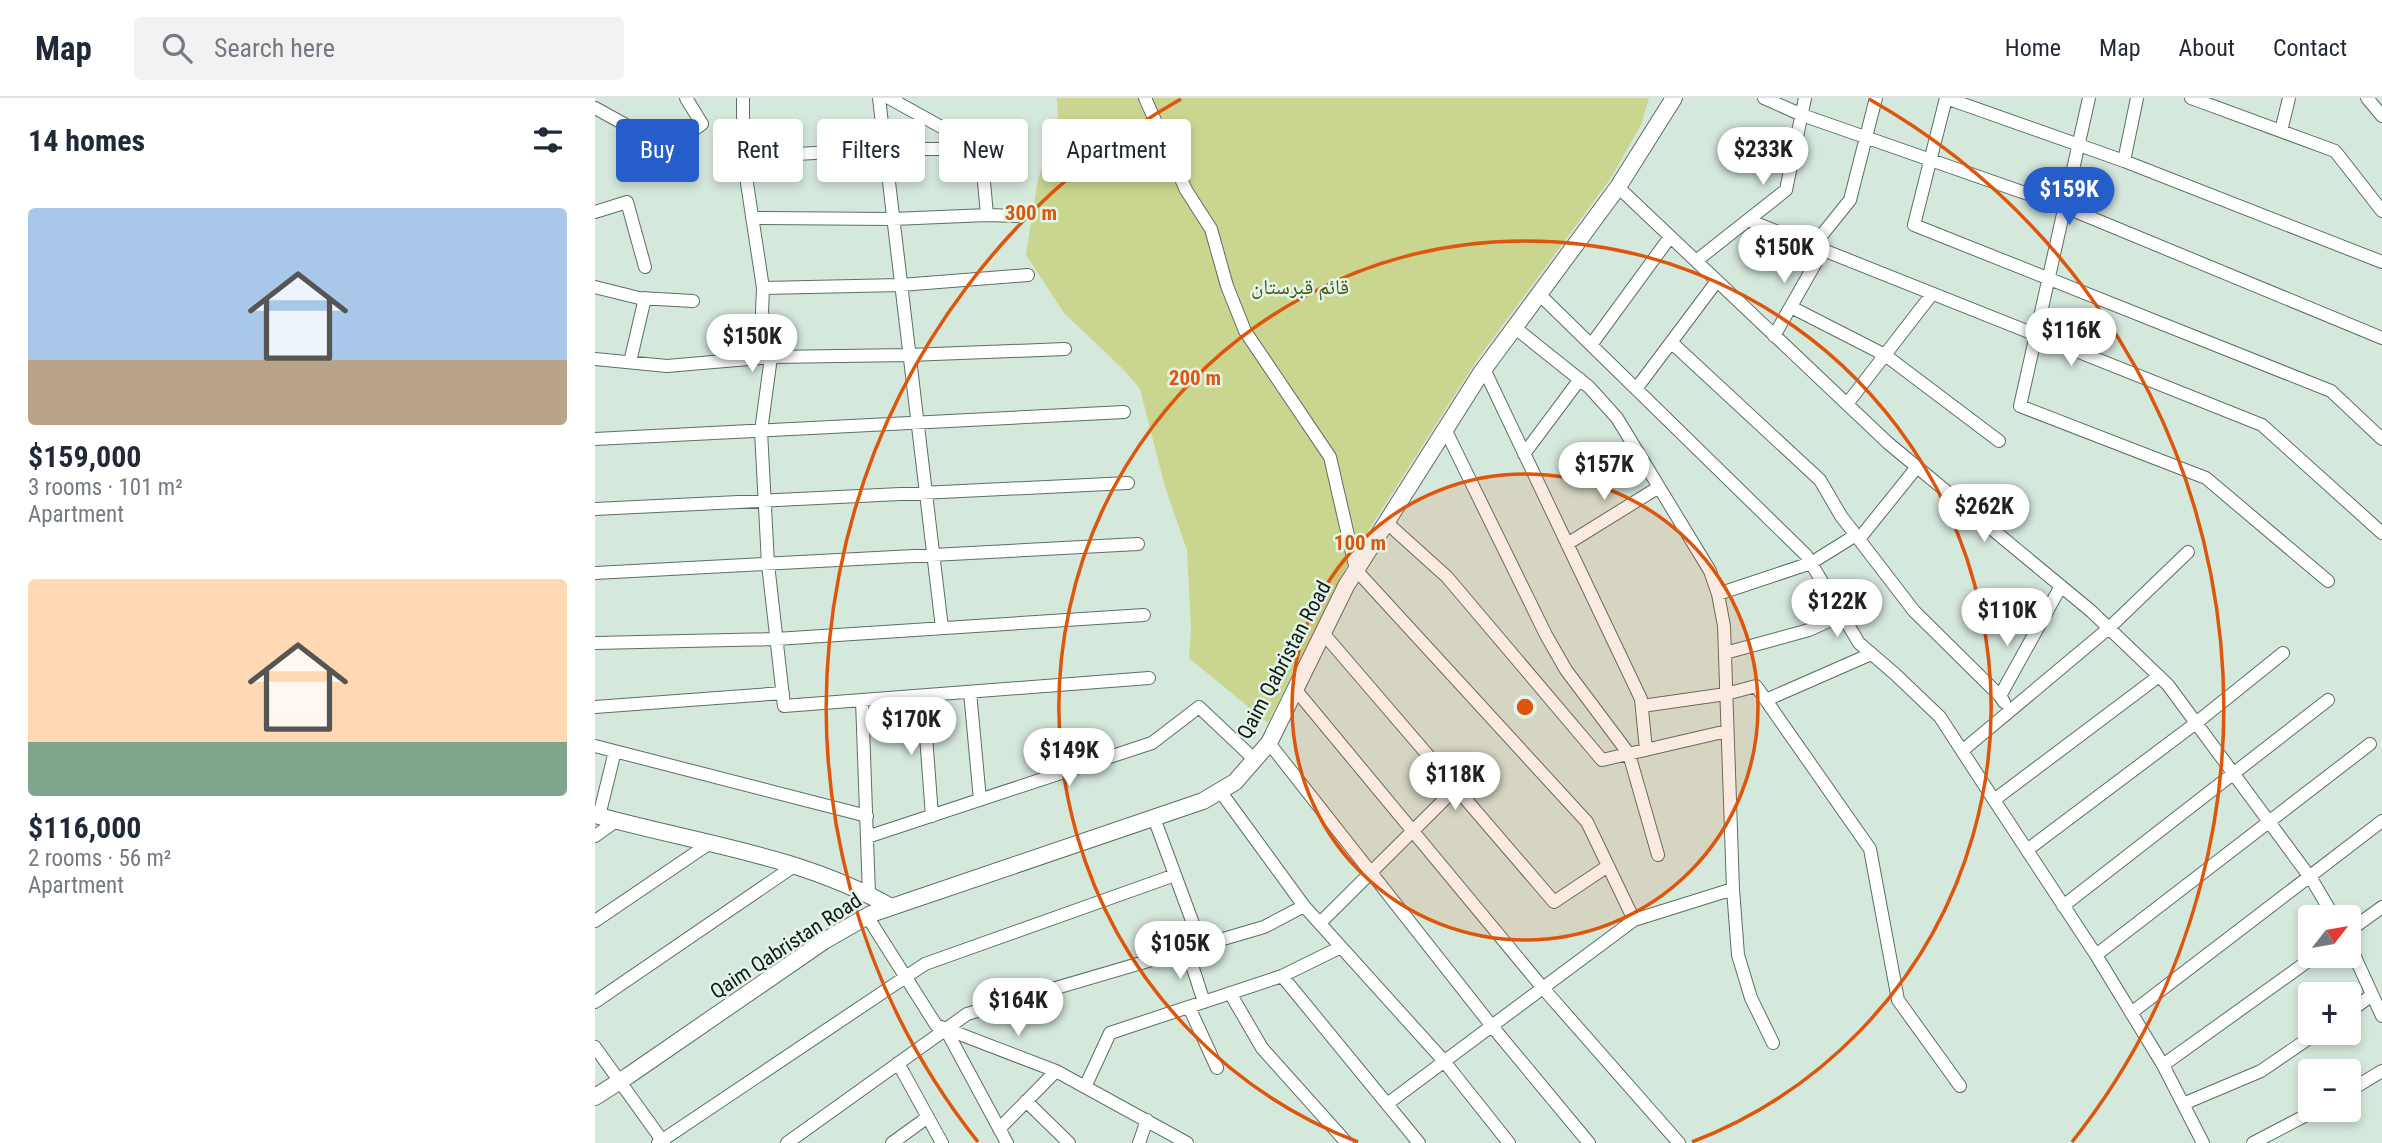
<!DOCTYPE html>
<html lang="en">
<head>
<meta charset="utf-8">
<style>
	body { margin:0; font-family:"Roboto Condensed","Noto Naskh Arabic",sans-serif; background:#f2f2f3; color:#1f2937; height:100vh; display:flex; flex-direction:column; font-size:26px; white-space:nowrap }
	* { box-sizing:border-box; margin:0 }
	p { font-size:23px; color:#747a83 }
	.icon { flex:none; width:38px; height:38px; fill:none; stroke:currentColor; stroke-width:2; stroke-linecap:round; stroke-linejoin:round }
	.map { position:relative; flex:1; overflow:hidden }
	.details { display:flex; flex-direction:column; background:#fff; width:595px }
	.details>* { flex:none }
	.top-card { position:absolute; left:21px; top:21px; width:665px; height:63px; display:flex; gap:14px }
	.needle { width:46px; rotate:59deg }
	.tools { position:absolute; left:1703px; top:807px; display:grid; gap:14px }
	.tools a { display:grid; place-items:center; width:63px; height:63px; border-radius:7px; background:#fff; box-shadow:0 4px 10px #0003; font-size:35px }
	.price { position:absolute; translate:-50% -60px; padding:0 16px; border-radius:24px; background:#fff; color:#222; font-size:23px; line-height:46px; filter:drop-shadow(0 2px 4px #0008) }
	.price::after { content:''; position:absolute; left:50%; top:42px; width:21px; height:16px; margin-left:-10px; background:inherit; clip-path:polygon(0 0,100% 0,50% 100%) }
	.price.active { background:#255dca; color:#fff }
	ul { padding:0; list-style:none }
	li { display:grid; align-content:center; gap:14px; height:371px; padding:0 28px }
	li span { display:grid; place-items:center; height:217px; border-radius:7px; color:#555 }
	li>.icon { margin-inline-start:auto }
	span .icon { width:126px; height:126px; fill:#fffc; stroke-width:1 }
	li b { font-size:30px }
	h2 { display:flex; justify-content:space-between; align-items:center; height:84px; padding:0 28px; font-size:30px }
	.chip { padding:0 24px; border-radius:7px; background:#fff; box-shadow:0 4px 10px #0003; font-size:24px; line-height:63px }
	.chip.active { background:#255dca; color:#fff }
	header { display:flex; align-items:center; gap:42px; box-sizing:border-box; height:98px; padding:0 35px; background:#fff; border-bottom:2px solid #e0e1e3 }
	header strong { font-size:33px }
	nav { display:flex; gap:38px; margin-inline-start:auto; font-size:24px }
	.search { width:490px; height:63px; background:#f2f2f3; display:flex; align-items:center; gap:18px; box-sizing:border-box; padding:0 24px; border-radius:7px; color:#747a83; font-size:26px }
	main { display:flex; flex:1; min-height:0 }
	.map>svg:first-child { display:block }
	.green { fill:#cad68f }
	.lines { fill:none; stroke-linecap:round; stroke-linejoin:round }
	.minor-casing { stroke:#5e6e64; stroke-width:14 }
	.tertiary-casing { stroke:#5e6e64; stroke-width:18 }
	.minor { stroke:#fff; stroke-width:12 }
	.tertiary { stroke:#fff; stroke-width:16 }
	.ring { fill:none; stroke:#dd560c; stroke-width:3.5 }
	.labels { text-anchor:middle; stroke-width:5; stroke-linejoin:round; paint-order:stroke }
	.park-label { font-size:21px; fill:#49510e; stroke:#e2f5e9 }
	.street-label { font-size:21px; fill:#131915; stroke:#e2f5e9 }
	.centre { fill:#dd560c; stroke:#e2f5e9; stroke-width:3.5 }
	.ring-label { font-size:21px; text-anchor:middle; font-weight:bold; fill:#dd560c; stroke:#e2f5e9; stroke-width:5; stroke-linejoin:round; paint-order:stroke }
</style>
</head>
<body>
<header>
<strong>Map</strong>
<div class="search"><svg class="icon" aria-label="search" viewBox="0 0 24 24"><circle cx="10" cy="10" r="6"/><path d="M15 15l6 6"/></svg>Search here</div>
<nav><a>Home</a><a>Map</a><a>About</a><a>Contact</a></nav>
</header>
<main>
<section class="details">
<h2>14 homes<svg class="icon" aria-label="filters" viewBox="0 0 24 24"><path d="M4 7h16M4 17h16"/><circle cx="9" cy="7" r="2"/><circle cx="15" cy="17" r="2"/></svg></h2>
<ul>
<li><span style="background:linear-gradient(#a9c7e8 70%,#b9a48a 0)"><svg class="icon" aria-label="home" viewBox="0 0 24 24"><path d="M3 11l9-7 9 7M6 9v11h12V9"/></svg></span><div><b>$159,000</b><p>3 rooms · 101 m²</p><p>Apartment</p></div></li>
<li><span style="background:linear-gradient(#ffd9b3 75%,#7fa58c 0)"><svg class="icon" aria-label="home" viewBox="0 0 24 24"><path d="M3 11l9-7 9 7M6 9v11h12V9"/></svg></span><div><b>$116,000</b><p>2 rooms · 56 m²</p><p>Apartment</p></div></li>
</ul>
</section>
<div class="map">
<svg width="1787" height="1045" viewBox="0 0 1787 1045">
	<rect width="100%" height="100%" fill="#d5e8dc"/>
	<path class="green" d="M462,0H1054L1046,27L1016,80L882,262L754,463L673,625L594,560L596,530L592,452L570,389L545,291L530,273L469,215L431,157L443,81L463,26Z"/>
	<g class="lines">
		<g class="minor-casing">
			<path id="minor" d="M284,0L347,530
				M294,0L386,51L392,117
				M550,0L591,92L616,131L632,188L650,233L735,359L761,472L992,724L1039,822
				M1169,0L1207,17L1470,109L1787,240
				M1351,0L1319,127L1736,293L1787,341
				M1351,0L1529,63L1787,164
				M1494,0L1425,308L1611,380L1733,483
				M1596,0L1740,53L1787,113
				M1772,0L1787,18
				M0,10L58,42L77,47L107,26L91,0
				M1686,33L1694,0
				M148,59L290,51H386
				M1529,63L1542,0
				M1023,89L1293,345L1496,513L1573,587L1717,782L1739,819
				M0,114L32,104L50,169
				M157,120L298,121L392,117L426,118
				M1153,122L1667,327L1787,435
				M1218,148L1255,102L1281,0
				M1101,163L1191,92L1210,0
				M0,189L44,200L98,203
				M168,190L306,187L433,177
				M944,196L1211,457L1264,545L1300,576L1345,619L1399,702L1564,578
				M1196,209L1290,257L1404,343
				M919,229L994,289L1022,320L1115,473L1123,496L1129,528L1138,791L1143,857L1156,900L1178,945
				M1179,238L1228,152
				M1076,244L1225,382L1246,418L1319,513L1405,598
				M996,247L1075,139
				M470,251L314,257L176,259L166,333L173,466L189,608L554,580
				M0,261L72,268L176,259L167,214L168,190L148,59V0
				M35,264L50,200
				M889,271L1046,601L1051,652
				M1041,291L1122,183
				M1252,306L1337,196
				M850,331L951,537L971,572L1034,656L1063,757
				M0,341L529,314
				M929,356L985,281
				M0,411L533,385
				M791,424L852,479L1007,662L1132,633
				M1264,441L1322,369
				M972,446L1064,389
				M0,475L543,446
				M1123,496L1216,465L1261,437
				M728,535L959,804L1013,768
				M0,545L181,541L549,517
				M1130,555L1214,532L1247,517
				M700,591L947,889L1084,1045
				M375,594L385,702
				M328,598L337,718
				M267,602L274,797
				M1171,602L1276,556
				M1409,604L1405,598L1466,488
				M1047,608L1131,596L1161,588L1275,751L1303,902L1365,988
				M0,609L188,595
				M674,645L896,927L994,1045
				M0,648L272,718
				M1367,653L1514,530L1593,454
				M625,693L709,808L848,962L914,1045
				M1399,702L1501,857L1568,967L1608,1045
				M4,718L20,653
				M559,720L606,847
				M0,738L21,723
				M272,739L557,645L604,609L660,662
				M1432,752L1601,625L1688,555
				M1468,808L1733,602
				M272,818L341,927L461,973L592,1045
				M0,823L115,745
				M725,825L861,690
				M1754,833L1787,809
				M1754,846L1787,918
				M592,852L609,904
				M1501,857L1775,646
				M687,878L824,1045
				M635,895L667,950L752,1045
				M0,904L199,768
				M594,909L622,970
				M1754,914L1777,897
				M1536,915L1787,723
				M350,930L412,1045
				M0,949L69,1045
				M303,965L347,1045
				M1568,967L1720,858
				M490,989L515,935L687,878L746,849
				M1754,993L1787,973
				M431,1003L474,1045
				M792,1006L1039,822L1138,791
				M1588,1006L1666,973L1723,934
				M404,1031L461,973
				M63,1045L330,866L580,777
				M192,1045L372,916L669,829L709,808
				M297,1045L333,1019
				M544,1045L552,1022
				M1658,1045L1721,1012"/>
		</g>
		<g class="tertiary-casing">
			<path id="tertiary" d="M0,717C100,745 205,757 296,809
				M0,999L33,978L229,843L276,816L608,703L640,684L674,645L751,488L886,275L1023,89L1079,0"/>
		</g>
		<use href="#minor" class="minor"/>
		<use href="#tertiary" class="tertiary"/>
	</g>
	<circle cx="930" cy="609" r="233" fill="#dd560c" fill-opacity=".12"/>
	<g class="ring">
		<circle cx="930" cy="609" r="233"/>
		<path d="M763 1044A466 466 0 1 1 1097 1044"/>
		<path d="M383 1044A699 699 0 0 1 586 1M1274 1A699 699 0 0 1 1477 1044"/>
	</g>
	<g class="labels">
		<g class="park-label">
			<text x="705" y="196">قائم قبرستان</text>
		</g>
		<g class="street-label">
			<text transform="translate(689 562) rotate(-62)" y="7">Qaim Qabristan Road</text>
			<text transform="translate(191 848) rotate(-33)" y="7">Qaim Qabristan Road</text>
		</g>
	</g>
	<circle cx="930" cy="609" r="10" class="centre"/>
	<g class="ring-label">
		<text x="436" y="122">300 m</text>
		<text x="600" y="287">200 m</text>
		<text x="765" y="452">100 m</text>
	</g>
</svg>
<div class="tools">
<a><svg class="needle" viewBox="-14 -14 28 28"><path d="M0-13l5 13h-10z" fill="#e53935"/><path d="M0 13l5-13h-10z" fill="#747a83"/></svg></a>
<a>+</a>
<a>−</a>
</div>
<b class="price" style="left:1168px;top:89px">$233K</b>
<b class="price active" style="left:1474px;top:129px">$159K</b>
<b class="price" style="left:1189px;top:187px">$150K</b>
<b class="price" style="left:1476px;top:270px">$116K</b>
<b class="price" style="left:157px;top:276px">$150K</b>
<b class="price" style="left:1009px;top:404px">$157K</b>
<b class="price" style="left:1389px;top:446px">$262K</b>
<b class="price" style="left:1242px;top:541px">$122K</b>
<b class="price" style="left:1412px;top:550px">$110K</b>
<b class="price" style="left:316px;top:659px">$170K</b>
<b class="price" style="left:474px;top:690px">$149K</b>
<b class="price" style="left:860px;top:714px">$118K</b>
<b class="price" style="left:585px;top:883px">$105K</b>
<b class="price" style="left:423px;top:940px">$164K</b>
<div class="top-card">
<a class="chip active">Buy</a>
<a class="chip">Rent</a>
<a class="chip">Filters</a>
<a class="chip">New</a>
<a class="chip">Apartment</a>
</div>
</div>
</main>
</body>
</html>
